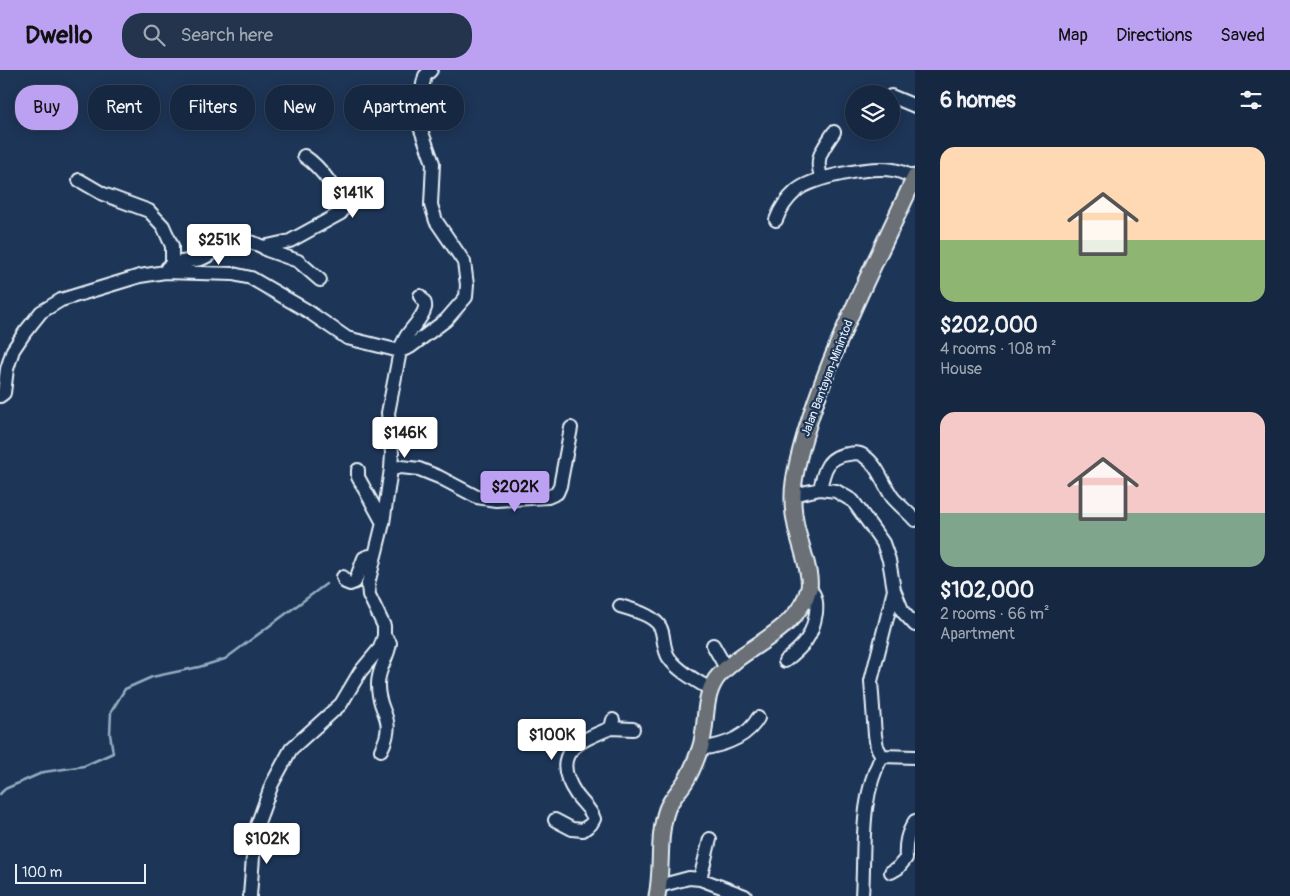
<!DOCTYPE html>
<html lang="en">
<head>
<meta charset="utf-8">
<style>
	body { margin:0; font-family:Pangolin,sans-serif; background:#23344c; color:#f1f3f6; height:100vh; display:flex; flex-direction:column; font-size:19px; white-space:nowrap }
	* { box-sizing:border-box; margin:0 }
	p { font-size:16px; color:#9ea6b1 }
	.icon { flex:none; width:28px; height:28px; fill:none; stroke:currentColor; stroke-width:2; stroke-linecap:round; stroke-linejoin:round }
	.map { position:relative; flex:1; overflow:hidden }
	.side { display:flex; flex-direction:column; background:#162841; width:375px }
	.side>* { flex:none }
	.banner { position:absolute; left:15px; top:15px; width:475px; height:45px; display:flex; gap:10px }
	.buttons { position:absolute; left:845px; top:15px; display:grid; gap:10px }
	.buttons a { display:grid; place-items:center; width:55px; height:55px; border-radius:50%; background:#162841; box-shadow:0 2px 12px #0003,0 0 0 1px #35445a; font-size:25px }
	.scale { position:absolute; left:15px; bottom:12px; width:131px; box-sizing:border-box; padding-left:5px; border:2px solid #e8f1f8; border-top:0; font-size:14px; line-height:18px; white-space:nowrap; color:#e8f1f8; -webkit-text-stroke:4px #1d3557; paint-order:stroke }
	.price { position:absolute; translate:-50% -42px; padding:0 11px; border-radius:5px; background:#fff; color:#222; font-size:16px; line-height:32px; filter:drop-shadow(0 1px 2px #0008) }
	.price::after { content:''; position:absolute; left:50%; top:30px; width:15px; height:11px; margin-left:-8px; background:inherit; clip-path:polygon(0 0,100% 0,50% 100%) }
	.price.active { background:#bca0f2; color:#111 }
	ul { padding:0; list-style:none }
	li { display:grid; align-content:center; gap:10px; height:265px; padding:0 25px }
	li span { display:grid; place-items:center; height:155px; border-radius:15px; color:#555 }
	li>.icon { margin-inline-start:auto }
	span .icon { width:90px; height:90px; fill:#fffc; stroke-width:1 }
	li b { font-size:21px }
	h2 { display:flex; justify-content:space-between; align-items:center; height:60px; padding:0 25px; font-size:21px }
	.pill { padding:0 18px; border-radius:20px; background:#162841; box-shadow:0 2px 12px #0003,0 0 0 1px #35445a; font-size:18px; line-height:45px }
	.pill.active { background:#bca0f2; color:#111 }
	header { display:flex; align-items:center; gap:30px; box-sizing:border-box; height:70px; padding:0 25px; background:#bca0f2; color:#111 }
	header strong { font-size:24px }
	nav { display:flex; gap:28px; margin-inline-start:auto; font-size:18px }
	.search { width:350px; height:45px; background:#23344c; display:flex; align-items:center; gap:12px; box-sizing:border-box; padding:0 18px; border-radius:20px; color:#9ea6b1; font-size:19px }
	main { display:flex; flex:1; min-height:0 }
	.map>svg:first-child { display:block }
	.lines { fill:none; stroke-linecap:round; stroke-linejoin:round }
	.stream { stroke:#96abc1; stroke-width:2.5 }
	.minor-casing { stroke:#e8f1f8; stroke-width:16 }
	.major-casing { stroke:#e8f1f8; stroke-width:19 }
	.minor { stroke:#1d3557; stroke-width:12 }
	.major { stroke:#6a7074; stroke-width:15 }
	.labels { text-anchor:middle; stroke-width:4.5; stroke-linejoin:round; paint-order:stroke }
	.street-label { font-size:12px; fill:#e8f1f8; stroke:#1d3557 }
</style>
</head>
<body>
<header>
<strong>Dwello</strong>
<div class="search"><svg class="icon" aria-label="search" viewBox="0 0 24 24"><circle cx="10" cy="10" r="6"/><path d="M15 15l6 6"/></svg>Search here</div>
<nav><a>Map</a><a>Directions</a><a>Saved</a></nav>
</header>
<main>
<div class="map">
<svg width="915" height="826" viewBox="0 0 915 826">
	<rect width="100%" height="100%" fill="#1d3557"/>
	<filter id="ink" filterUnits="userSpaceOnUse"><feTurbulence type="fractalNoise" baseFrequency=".02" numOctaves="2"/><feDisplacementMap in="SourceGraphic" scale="10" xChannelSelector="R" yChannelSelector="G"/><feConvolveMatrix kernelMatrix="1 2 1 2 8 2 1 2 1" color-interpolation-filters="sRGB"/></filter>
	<g filter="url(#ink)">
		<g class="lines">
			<path class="stream" d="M0,724L5,719L44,702L84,696L113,683L110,664L111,642L125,619L152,607L199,597L225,589L326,514"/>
			<g class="minor-casing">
				<path id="minor" d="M891,26L915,36
					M304,86C319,96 343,124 341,143L290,171L263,177L267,180L298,191L320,210
					M822,108C813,88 824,78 834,62
					M79,110L103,124L149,141L163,156L172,176V194
					M776,150C780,139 787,129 796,121C812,107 872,96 893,100C901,101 908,105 915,108
					M167,198C174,190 190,192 201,189C213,185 223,172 236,171C245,170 255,173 263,177
					M0,326L4,323L7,299L13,280L25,262L41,242L61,230L140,206L165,202L233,204L251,208L306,240L347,268L400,281C404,262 421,253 425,238C426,233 423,230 420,226
					M391,399L401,397L419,399L439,407L477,427L496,430L548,427L557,423L560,416L571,358
					M358,400V407L383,453
					M820,419C824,400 827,386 849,384C854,383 860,383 864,386C879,396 883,415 893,428C900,436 908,442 915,450
					M793,425L820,419L836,421L853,431L883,473L889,490L894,520L871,611L875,665L877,677L882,686L915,687
					M343,507L345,512L350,514L355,512L364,488L369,486H375
					M894,520L903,542L915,555
					M620,536C633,540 659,546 662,562C664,570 664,581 669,588C678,601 697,611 710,619
					M713,575L726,598
					M785,591C804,576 812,567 816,543C817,532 816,526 809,517
					M611,658L633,659
					M700,679C721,676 747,668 758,648
					M381,680C398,647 377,643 378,614C378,599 388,588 390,573L384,566
					M555,750L572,759L583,760L591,754L594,749C591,739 582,733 576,724C549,683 577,672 611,658L613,650
					M891,802L898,798L906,788C905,773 907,764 915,751
					M700,809L710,769
					M659,816L689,808L700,809L745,826
					M250,826L255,761L272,714L291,679L341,634L360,602L380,578L384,566V556L369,525L368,514L383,453L391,399L392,383L388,343L400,281L410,277L446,250L466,227L467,215L464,192L436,151L431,135L433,93L420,57L419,49L423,14L425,6L431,0
					M862,826C865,779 859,728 882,686"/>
			</g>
			<g class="major-casing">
				<path id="major" d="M657,826C663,797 657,767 667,739C671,729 679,721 685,712C691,703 696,690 700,679C708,656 702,630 716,609C721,602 729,596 736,590C762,570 800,554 809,518C812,504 799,471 796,456C793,442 792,426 794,412C798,384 807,357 816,331C843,254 881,181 915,107"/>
			</g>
			<use href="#minor" class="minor"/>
			<use href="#major" class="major"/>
		</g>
	</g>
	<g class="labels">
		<g class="street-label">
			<text transform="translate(827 308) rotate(-69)" y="4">Jalan Bantayan-Minintod</text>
		</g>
	</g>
</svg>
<div class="buttons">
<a><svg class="icon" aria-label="layers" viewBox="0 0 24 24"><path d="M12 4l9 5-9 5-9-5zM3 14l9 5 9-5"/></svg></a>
</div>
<div class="scale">100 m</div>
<b class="price" style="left:353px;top:149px">$141K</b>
<b class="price" style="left:219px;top:196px">$251K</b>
<b class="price" style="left:405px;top:389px">$146K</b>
<b class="price active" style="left:515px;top:443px">$202K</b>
<b class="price" style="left:552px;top:691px">$100K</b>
<b class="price" style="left:267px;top:795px">$102K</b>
<div class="banner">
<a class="pill active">Buy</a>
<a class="pill">Rent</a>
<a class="pill">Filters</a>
<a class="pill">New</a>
<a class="pill">Apartment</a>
</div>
</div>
<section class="side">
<h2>6 homes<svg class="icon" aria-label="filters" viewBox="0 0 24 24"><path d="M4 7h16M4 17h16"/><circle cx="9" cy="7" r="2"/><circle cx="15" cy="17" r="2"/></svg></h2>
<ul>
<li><span style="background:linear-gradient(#ffd9b3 60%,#8fb573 0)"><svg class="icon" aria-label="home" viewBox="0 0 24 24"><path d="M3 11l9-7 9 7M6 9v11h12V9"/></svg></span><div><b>$202,000</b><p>4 rooms · 108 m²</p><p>House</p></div></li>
<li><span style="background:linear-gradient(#f6c9c9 65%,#7fa58c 0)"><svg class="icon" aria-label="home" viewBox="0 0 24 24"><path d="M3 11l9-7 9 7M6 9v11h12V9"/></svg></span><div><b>$102,000</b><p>2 rooms · 66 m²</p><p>Apartment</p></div></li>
</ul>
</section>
</main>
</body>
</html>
